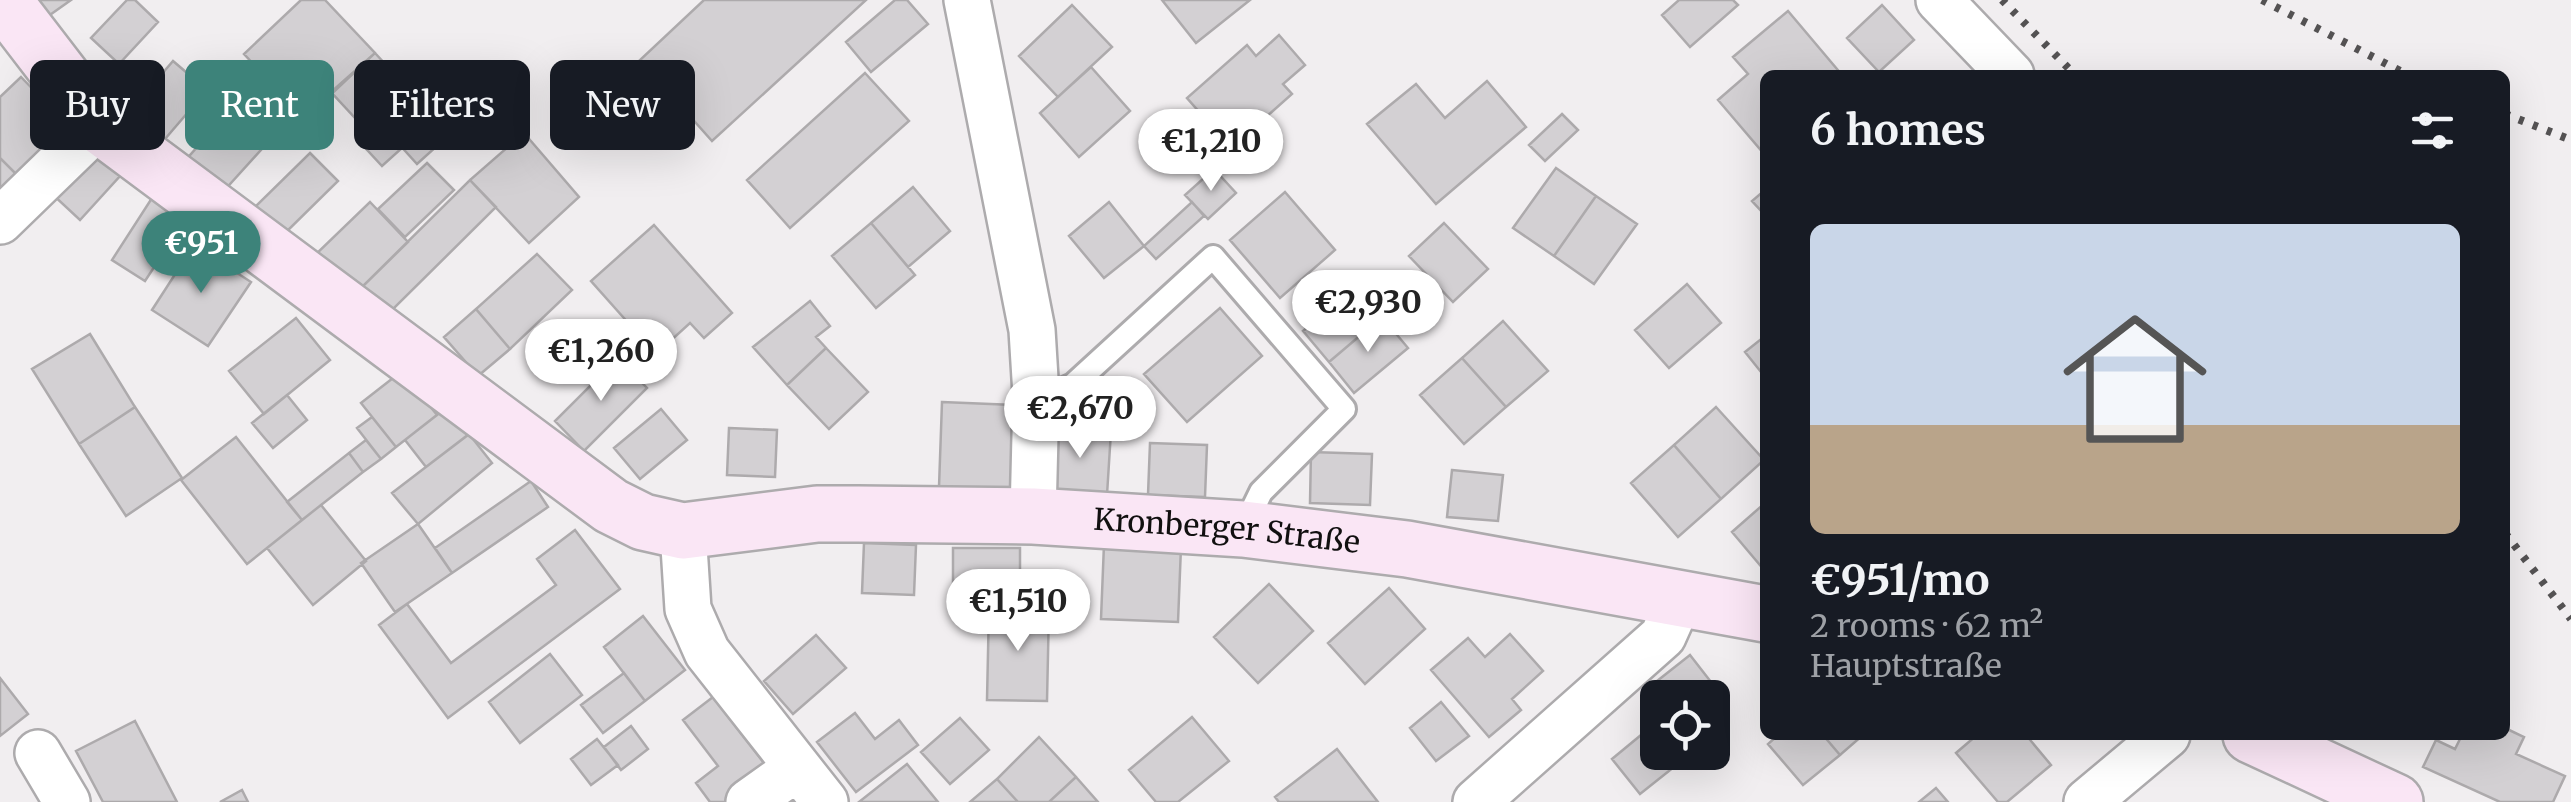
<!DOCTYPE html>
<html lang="en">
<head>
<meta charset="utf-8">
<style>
	body { margin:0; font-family:Merriweather,serif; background:#242831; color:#f1f3f6; height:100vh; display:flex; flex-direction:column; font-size:38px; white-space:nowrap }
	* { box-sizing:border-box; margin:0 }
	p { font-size:32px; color:#9ea1a6 }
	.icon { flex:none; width:55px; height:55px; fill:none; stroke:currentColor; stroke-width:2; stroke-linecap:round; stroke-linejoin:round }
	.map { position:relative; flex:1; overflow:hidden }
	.side { position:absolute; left:1760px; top:70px; width:750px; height:670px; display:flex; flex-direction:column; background:#171b24; border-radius:15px; box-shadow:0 10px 40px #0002 }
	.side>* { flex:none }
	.top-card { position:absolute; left:30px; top:60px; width:950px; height:90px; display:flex; gap:20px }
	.buttons { position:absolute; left:1640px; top:680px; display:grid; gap:20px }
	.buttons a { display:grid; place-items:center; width:90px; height:90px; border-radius:15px; background:#171b24; box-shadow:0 10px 40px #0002; font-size:50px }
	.price { position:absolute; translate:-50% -85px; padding:0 22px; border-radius:35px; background:#fff; color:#222; font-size:32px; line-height:65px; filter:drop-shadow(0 2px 5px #0008) }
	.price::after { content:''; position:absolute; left:50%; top:60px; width:30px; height:22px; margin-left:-15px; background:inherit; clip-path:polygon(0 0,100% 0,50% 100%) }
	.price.current { background:#3d837a; color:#fff }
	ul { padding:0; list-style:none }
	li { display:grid; align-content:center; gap:20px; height:530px; padding:0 50px }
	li+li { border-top:2px solid #363941 }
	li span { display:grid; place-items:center; height:310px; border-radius:15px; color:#555 }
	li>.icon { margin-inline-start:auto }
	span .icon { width:180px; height:180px; fill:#fffc; stroke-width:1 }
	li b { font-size:42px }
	h2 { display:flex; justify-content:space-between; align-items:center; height:120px; padding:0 50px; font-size:42px }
	.pill { padding:0 35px; border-radius:15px; background:#171b24; box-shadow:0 10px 40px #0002; font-size:35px; line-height:90px }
	.pill.current { background:#3d837a; color:#fff }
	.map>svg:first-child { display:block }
	.building { fill:#d3d0d3; stroke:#adaaac; stroke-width:2.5 }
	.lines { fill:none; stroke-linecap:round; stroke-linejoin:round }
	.lane-casing { stroke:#adabad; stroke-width:28 }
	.street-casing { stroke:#adabad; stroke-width:50 }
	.secondary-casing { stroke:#adabad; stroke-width:60 }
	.lane { stroke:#fff; stroke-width:22 }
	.street { stroke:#fff; stroke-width:45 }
	.secondary { stroke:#fae6f5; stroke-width:55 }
	.rail { stroke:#545253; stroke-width:8; stroke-dasharray:5 10; stroke-linecap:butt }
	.labels { text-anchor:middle; stroke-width:8; stroke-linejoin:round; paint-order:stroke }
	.street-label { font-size:30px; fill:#111010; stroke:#f1eef0 }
</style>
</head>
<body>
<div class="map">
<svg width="2571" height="802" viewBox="0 0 2571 802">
	<rect width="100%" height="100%" fill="#f1eef0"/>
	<path class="building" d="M35,0H71L47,17Z
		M127,0H135L158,22L119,64L91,38Z
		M301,0H325L375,53L305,119L244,54Z
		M704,0H866L712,141L640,60Z
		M895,0H907L928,24L871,72L846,42Z
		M1162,0H1250L1196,43Z
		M1679,0H1733L1738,5L1690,47L1662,15Z
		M1072,5L1112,47L1058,97L1019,56Z
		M1882,5L1914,40L1879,72L1847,38Z
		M1788,11L1842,75H1765V155L1718,100L1748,74L1733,57Z
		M1279,35L1305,65L1283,84L1292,94L1231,148L1187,98L1247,45L1256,56Z
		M375,53L411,92L368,132L331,92Z
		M173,61L207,90L159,146L125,117Z
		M1091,67L1130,111L1079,157L1040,113Z
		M865,73L909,121L790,228L747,180Z
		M21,77L77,135L26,184L0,158V97Z
		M416,81L458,127L417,164L379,122L411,92L408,88Z
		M1487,81L1526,127L1436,204L1367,124L1416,84L1445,118Z
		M255,109L279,130L221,194L184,162L222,119L235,131Z
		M1562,114L1578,130L1545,161L1529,145Z
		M379,122L402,148L382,166L358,140Z
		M524,133L579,197L529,243L470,180Z
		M92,150L120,176L80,220L51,193Z
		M310,153L338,181L276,242L248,214Z
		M0,158L26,184L0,210Z
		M427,163L454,190L405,237L378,209Z
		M1556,168L1596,196L1554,256L1513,228Z
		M1214,169L1236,193L1208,219L1185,195Z
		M470,180L496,207L387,315L361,288Z
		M913,187L950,231L908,267L871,223Z
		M1765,190V215L1752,201Z
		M1285,192L1335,250L1280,298L1230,240Z
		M1596,196L1637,224L1594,284L1554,256Z
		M152,198L185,220L145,281L112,260Z
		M370,202L408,242L361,288L315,255Z
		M1109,202L1144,246L1104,278L1069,236Z
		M1192,202L1204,216L1156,259L1144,246Z
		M871,223L915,275L876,308L832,256Z
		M1444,223L1488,269L1453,302L1409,256Z
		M654,225L732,313L704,338L690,323L656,354L591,281Z
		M194,245L251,282L208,346L152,310Z
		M537,254L572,290L510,349L476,309Z
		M1687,284L1721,323L1669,368L1635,330Z
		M1357,287L1382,317L1329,362L1303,331Z
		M810,301L830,326L816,337L826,348L787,385L753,347Z
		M1220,308L1262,356L1187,422L1144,374Z
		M476,309L510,349L478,376L444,337Z
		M1382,317L1408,348L1354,393L1329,362Z
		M296,318L330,360L264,414L229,371Z
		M1503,321L1548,371L1506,407L1462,358Z
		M90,334L135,407L79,444L32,369Z
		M1765,336V377L1745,352Z
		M826,348L868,392L829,429L787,385Z
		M618,358L647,388L584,451L555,421Z
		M1462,358L1506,407L1464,444L1420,395Z
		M402,371L437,415L396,447L361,403Z
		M287,395L307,420L273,448L252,423Z
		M942,402L1014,405L1011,489L939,487Z
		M135,407L182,478L126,516L79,444Z
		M447,407L468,435L426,467L405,440Z
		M1716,407L1764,460L1721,499L1674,445Z
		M661,409L687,440L640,479L614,448Z
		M372,417L396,447L381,459L357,428Z
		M729,428L777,430L775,477L727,475Z
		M1053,428L1111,431L1107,495L1049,490Z
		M469,434L492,463L418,524L392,493Z
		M236,437L302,520L247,564L181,480Z
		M366,440L381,459L363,472L349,453Z
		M1150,443L1207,445L1205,497L1148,495Z
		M1674,445L1721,499L1678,537L1631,483Z
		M1311,452L1372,454L1370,505L1310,503Z
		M349,453L363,472L302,520L287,502Z
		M1452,470L1503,475L1498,521L1447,517Z
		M531,481L548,507L452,573L435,548Z
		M1765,503V571L1732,532Z
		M321,505L366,561L313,605L267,548Z
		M418,524L452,573L395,612L361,563Z
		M575,530L620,589L448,718L379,625L407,604L451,663L556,585L537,559Z
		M864,543L916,545L914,595L862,593Z
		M1104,544L1181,547L1178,622L1101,619Z
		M953,548H1020V607H953Z
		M1269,584L1313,631L1258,683L1214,637Z
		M1389,588L1425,629L1365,684L1328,643Z
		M989,607L1049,608L1047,701L987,700Z
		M643,616L685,670L645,701L604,647Z
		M1510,634L1543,671L1512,699L1521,710L1489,737L1431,670L1468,638L1485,657Z
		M816,635L846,668L793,714L764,681Z
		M550,654L582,695L520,743L489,702Z
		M1690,655L1718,691L1709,698H1662L1652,685Z
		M624,673L645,701L603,733L581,705Z
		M0,678L28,714L0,736Z
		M713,697L771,772L732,802H710L696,783L718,766L683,720Z
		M1441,702L1469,736L1436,761L1410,728Z
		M855,713L875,739L899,720L918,745L856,792L817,742Z
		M1192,717L1229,761L1178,802H1156L1129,770Z
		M960,718L989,750L950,784L921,752Z
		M135,721L177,802H103L76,751Z
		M1658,721V752L1689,755L1640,794L1612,759Z
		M631,726L648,749L621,770L604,747Z
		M2505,728L2524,737L2516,754L2565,776L2553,802H2500L2423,767L2436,740L2455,749L2462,735H2505Z
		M1778,735H1823L1840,755L1803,785L1768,744Z
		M1823,735H1863L1840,755Z
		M1977,735H2026L2051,765L2007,802H1998L1956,753Z
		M1039,737L1076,777L1049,802H1018L997,779Z
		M597,739L618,765L591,785L571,759Z
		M1337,749L1378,802H1279L1275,797Z
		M907,764L938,802H859Z
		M1076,777L1098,802H1049Z
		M997,779L1018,802H970Z
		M1936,788L1948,802H1919Z
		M242,790L248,802H220Z"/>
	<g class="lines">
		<g class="lane-casing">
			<path id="lane" d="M1036,395L1053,394L1073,385L1213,257L1344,409L1261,492L1243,529"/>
		</g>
		<g class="street-casing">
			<path id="street" d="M967,0L1032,330L1036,395L1033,516
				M1939,0L2011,75
				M0,221L99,125
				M683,531L688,609L707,652L825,802
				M38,753L67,802
				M749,802L797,768
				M1476,802L1663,636L1680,598
				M2087,802L2167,735"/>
		</g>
		<g class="secondary-casing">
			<g id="secondary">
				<path id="s1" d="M3,0L99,125L611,506L643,522L683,531L817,514H858L1033,516L1243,529L1407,549L1765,614"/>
				<path d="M2251,735L2395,802"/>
			</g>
		</g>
		<use href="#lane" class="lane"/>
		<use href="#street" class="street"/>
		<use href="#secondary" class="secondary"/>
		<path class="rail" d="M2002,0L2075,75
			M2262,0L2408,75
			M2505,114L2571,140
			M2505,533L2571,619"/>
	</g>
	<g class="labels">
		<g class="street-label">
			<text dy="10" stroke="none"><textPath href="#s1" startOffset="1418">Kronberger Straße</textPath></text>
		</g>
	</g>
</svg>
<div class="buttons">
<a><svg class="icon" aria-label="locate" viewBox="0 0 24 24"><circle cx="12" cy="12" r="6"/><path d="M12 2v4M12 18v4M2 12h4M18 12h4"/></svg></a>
</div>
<b class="price" style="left:1211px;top:194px">€1,210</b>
<b class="price current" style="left:201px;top:296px">€951</b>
<b class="price" style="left:1368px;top:355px">€2,930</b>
<b class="price" style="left:601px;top:404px">€1,260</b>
<b class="price" style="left:1080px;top:461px">€2,670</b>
<b class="price" style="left:1018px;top:654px">€1,510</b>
<div class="top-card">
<a class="pill">Buy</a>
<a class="pill current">Rent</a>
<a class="pill">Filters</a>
<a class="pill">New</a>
</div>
<section class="side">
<h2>6 homes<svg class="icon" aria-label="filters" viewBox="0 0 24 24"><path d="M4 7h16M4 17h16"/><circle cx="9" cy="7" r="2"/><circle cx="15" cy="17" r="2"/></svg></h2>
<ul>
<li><span style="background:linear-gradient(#c9d6e8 65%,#b9a48a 0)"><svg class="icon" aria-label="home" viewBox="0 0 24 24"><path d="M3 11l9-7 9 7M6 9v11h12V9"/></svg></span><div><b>€951/mo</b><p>2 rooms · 62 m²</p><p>Hauptstraße</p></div></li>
</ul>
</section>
</div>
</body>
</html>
